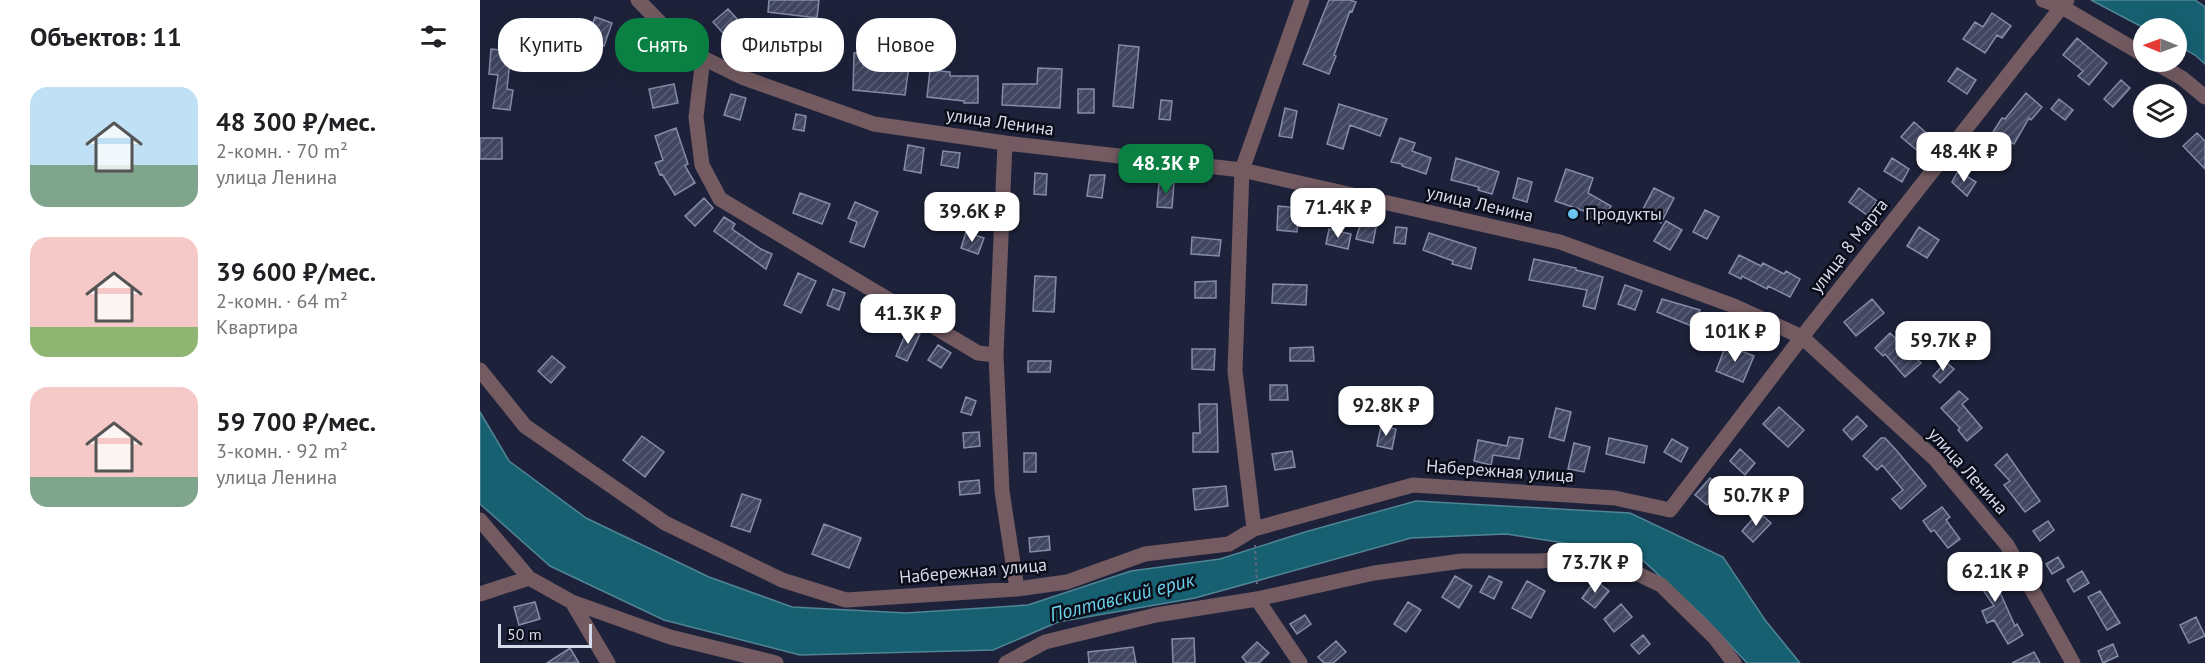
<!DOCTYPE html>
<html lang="ru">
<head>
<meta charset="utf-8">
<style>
	body { margin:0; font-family:"PT Sans",sans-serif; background:#f6f6f6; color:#202124; height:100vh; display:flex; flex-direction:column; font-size:22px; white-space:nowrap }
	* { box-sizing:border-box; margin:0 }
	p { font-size:20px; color:#757577 }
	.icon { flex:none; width:33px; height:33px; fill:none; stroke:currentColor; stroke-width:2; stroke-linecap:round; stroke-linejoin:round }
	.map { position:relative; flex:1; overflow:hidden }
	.sheet { display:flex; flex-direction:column; background:#fff; width:480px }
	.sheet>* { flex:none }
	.banner { position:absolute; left:18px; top:18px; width:570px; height:54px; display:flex; gap:12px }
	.needle { width:39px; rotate:271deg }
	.buttons { position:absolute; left:1653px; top:18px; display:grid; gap:12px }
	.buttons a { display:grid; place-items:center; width:54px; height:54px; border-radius:50%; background:#fff; box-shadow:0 6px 24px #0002; font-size:30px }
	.scale { position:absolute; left:18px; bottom:15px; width:94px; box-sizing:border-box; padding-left:6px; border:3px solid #d6daea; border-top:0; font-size:16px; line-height:21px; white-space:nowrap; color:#d6daea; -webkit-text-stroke:4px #0a0c17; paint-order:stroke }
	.price { position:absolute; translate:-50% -51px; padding:0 14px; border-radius:12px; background:#fff; color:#222; font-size:20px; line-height:39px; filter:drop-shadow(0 2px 3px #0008) }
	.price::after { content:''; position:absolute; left:50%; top:36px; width:18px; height:14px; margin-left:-9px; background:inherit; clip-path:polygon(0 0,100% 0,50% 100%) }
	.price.selected { background:#0b8043; color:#fff }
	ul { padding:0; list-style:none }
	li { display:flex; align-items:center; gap:18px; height:150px; padding:0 30px }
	li span { display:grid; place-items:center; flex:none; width:168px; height:120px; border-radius:18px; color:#555 }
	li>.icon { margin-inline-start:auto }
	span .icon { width:72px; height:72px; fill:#fffc; stroke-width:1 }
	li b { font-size:26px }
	h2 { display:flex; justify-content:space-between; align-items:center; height:72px; padding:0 30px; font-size:26px }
	.chip { padding:0 21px; border-radius:24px; background:#fff; box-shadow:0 6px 24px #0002; font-size:21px; line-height:54px }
	.chip.selected { background:#0b8043; color:#fff }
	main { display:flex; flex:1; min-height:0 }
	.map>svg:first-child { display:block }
	.water { fill:#166071; stroke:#508595; stroke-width:1.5 }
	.building { fill:url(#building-hatch); stroke:#858caa; stroke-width:1.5 }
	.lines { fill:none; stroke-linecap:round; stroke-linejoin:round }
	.path { stroke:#62677c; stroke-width:2; stroke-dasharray:3 3; stroke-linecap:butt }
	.minor { stroke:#735b61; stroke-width:15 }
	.poi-dot { fill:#6bc3f2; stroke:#0a0c17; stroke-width:2 }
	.labels { text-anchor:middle; stroke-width:5; stroke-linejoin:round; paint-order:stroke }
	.street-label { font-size:18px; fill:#d6daea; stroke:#0a0c17 }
	.poi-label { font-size:18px; fill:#d6daea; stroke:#0a0c17; text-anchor:start }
	.water-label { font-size:20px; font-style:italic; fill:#6ad2ec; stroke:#0a0c17 }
</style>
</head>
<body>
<main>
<section class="sheet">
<h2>Объектов: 11<svg class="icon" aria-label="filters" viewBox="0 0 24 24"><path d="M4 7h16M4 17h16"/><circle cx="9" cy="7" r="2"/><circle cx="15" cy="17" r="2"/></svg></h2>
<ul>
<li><span style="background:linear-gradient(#bfe0f5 65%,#7fa58c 0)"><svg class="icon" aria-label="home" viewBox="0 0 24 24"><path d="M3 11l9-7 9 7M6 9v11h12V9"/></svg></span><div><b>48 300 ₽/мес.</b><p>2-комн. · 70 m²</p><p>улица Ленина</p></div></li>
<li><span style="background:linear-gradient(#f6c9c9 75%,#8fb573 0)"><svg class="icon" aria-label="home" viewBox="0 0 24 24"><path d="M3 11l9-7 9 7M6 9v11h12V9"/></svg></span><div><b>39 600 ₽/мес.</b><p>2-комн. · 64 m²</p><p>Квартира</p></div></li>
<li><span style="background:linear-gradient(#f6c9c9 75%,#7fa58c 0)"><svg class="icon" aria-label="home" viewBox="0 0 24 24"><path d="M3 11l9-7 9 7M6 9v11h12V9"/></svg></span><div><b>59 700 ₽/мес.</b><p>3-комн. · 92 m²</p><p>улица Ленина</p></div></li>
</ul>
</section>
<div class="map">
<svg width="1725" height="663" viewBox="0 0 1725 663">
	<defs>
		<pattern id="building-hatch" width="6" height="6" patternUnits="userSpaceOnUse" patternTransform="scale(1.5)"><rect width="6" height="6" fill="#414661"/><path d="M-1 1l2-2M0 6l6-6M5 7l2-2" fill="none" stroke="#5c6078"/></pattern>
	</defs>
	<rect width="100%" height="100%" fill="#1d223a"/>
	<path class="water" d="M1611,0H1715L1725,7V64L1715,55L1697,45L1696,28H1664Z
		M0,412L29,461L106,518L229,577L312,607L426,613L548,605L651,571L740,559L825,532L936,501L1150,513L1243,557L1285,620L1320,663H1267L1223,616L1156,554L1026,534L931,538L715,598L578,622L513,650L320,655L184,620L70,566L0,504Z"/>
	<path class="building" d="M289,0H339L337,18L288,12Z
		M849,0H870L876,2L872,12L870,11L854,55L856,56L849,74L823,64Z
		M248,9L258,20L243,33L233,22Z
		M1512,13L1531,26L1522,38L1517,35L1505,53L1483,39L1495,22L1503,27Z
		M115,17L132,23L124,46L107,39Z
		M1597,38L1627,63L1609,85L1598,76L1603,71L1583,55Z
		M184,44L185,63L165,65L163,46Z
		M639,45L659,47L653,108L633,106Z
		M11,49L31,51L27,89L33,90L30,110L13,108L18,75L9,74Z
		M374,53L397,54V61L429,66L425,95L373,90Z
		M558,68L582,69L580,108L522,105L523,84H557Z
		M1477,68L1496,80L1487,94L1468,81Z
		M450,70L470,72V76H498V103H484V101L447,97Z
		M1641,80L1650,88L1633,107L1624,99Z
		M194,84L198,103L173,108L169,89Z
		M598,89H614V113H598Z
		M1546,93L1562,107L1551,120L1549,118L1534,144L1513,132L1522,118L1525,119Z
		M251,94L266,98L260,120L244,115Z
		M1579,99L1593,110L1585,120L1571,109Z
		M681,100L692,101L690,120L679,119Z
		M859,104L907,119L900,136L870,125L863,149L847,144Z
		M805,108L817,111L812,138L799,136Z
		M316,114L326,116L324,131L313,129Z
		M1434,122L1452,138L1439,152L1421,137Z
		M196,128L208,164L205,166L215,183L195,195L182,174L180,175L175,163L183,160L175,136Z
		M1717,133L1725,141V169L1703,146Z
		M0,138H22V159H0Z
		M920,138L935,143L932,151L951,158L946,174L922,166V164L911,162Z
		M428,145L444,148L441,173L424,170Z
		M463,151L480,153L478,168L461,165Z
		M976,158L1019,172L1012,194L998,190L999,187L971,180Z
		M1412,158L1429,169L1422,182L1404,171Z
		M1086,169L1113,178L1108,193L1131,206L1122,223L1108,216L1110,213L1075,201Z
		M1478,171L1496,182L1487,196L1472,182Z
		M555,173L567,174L566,195L554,194Z
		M610,175H625L622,198L607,196Z
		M1038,178L1052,182L1047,202L1033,198Z
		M679,182L694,183L692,208L677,207Z
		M1174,188L1194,198L1181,223L1161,213Z
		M1379,188L1397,201L1387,215L1369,202Z
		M320,193L350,204L342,224L313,213Z
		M224,198L233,208L215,226L205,216Z
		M375,202L398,212L384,247L370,242L377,222L368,218Z
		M798,206L819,208L817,232L797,230Z
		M1225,210L1239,217L1227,239L1213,232Z
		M244,217L255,224L252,229L281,249L292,254L286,269L234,231Z
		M882,218L897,222L893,243L876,239Z
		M1186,221L1202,230L1190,250L1174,241Z
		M916,227L927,228L925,244L914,243Z
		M1439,227L1459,240L1447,258L1427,246Z
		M849,229L871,234L868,249L846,244Z
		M486,232L504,238L498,254L481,248Z
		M949,233L996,248L991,269L972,264L973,261L943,250Z
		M712,237L741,240L739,256L711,254Z
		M1259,255L1281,266L1283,263L1304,274L1306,271L1320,279L1310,297L1288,286L1287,289L1262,276L1261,279L1249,273Z
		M1054,259L1096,268V270L1123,277L1115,309L1103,306L1107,290L1049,280Z
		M318,273L336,281L321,313L304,305Z
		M555,276L576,277L574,312L553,311Z
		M736,281V298H715V282Z
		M793,284L827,285L826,305L792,303Z
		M1145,285L1162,291L1155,310L1138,304Z
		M353,289L365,293L359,310L347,305Z
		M1182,299L1220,310L1214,327L1177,312Z
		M1392,299L1404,313L1376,336L1364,322Z
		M392,303L410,312L401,332L383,324Z
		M428,328L440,334L427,361L416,356Z
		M1410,333L1441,363L1425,377L1405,354L1403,356L1395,348Z
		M458,345L471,353L461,368L448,360Z
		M1246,345L1274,356L1263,382L1236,371Z
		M833,347L834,361H810V348Z
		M712,349H735L734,370L712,369Z
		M72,356L85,367L71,383L58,371Z
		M548,361H571L570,372H548Z
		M1466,362L1474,369L1460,383L1453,376Z
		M790,385H807L808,400H790Z
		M1479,391L1488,399L1482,404L1502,428L1487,441L1478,430L1480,428L1461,408Z
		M486,397L496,401L491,415L481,412Z
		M719,404H737L738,452H713V433H720Z
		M1299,407L1324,430L1308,447L1283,424Z
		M1076,408L1091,412L1084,441L1069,437Z
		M1377,416L1387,426L1372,440L1363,430Z
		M901,426L916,429L912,449L897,446Z
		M499,432L500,446L484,448L483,433Z
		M162,436L184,452L165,477L143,460Z
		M1029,437L1043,439L1039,459L1013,455L1011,465L994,461L998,440L1027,446Z
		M1129,438L1167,446L1164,463L1126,454Z
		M1401,438H1405L1417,451L1446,486L1421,509L1412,499L1423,490L1402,465L1397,470L1383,456Z
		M1192,439L1208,448L1201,462L1184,452Z
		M1094,443L1110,447L1104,472L1088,469Z
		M1260,449L1275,463L1265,475L1250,461Z
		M812,451L815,467L795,470L792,454Z
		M544,453H556V472H544Z
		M1527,454L1560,501L1545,512L1524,485L1530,481L1515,465Z
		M1230,478L1242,488L1227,505L1215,495Z
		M499,480L500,493L480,495L479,482Z
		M746,486L748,506L715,510L713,489Z
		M262,494L281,500L270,532L251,526Z
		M1462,507L1470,517L1466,520L1480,539L1468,548L1454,530L1451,532L1443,521Z
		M1279,512L1291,523L1273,542L1262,531Z
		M1568,521L1574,530L1560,541L1553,531Z
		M344,524L381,538L369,568L332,554Z
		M569,536L570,550L550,552L549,538Z
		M1578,557L1584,567L1572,574L1566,564Z
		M1499,560L1520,589L1519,590L1535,626L1537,624L1543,635L1528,644L1514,620L1507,623L1502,611L1514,606L1495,578L1493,580L1486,570Z
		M1602,571L1609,583L1594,592L1587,580Z
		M975,576L992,586L979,608L962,597Z
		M1009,576L1022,582L1014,599L1000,592Z
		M1115,580L1129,591L1115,608L1102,598Z
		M1047,581L1065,591L1051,618L1032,608Z
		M1620,591L1640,623L1627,630L1608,597Z
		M55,602L60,619L39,625L34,607Z
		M928,602L941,610L926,632L914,624Z
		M1141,604L1152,617L1134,632L1124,619Z
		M825,615L831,624L817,634L810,624Z
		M1716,617L1725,636L1709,643L1700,625Z
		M1163,635L1170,644L1159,654L1151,645Z
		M714,638L715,663H693L692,639Z
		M856,641L866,652L853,663H844L838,657Z
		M777,642L789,653L779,663H767L762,657Z
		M1633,644L1638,656L1623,663L1618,651Z
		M653,647L656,663H609L608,652Z
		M90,648L99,663H67Z
		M1554,652L1560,663H1532Z"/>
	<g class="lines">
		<path class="path" d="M775,545L777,584"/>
		<path class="minor" d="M158,0L200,43L223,58L264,78L394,124L525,143L762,170L1080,242L1254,306L1322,337L1455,459L1527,545L1593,663
			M1563,0L1582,7L1664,55
			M223,58L216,117L222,165L240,199L498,353L516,355
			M1674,62L1702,78L1725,97
			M525,143L516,355L522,491L537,589
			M0,370L45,426L185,523L302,580L366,600L537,589L587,582L665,554L749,544L774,529L933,485L1135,498L1190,510L1322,337L1587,0
			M0,520L49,578L92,602L128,663
			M774,529L755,371L762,170L822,0
			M0,594L49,578
			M777,599L820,663
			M92,602L190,637L296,663
			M526,663L565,642L676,615L777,599L894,573L982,561H1060L1105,557L1131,561L1181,585L1235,638L1254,663"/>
	</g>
	<circle class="poi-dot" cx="1093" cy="214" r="6"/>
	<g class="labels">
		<g class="street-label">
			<text transform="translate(520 122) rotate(8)" y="6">улица Ленина</text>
			<text transform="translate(1000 204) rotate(13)" y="6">улица Ленина</text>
			<text transform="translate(1369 246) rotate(-52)" y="6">улица 8 Марта</text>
			<text transform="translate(1020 471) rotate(4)" y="6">Набережная улица</text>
			<text transform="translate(1488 471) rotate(48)" y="6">улица Ленина</text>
			<text transform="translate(493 571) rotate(-5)" y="6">Набережная улица</text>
		</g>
		<g class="poi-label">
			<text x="1105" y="220">Продукты</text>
		</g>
		<g class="water-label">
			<text transform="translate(642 597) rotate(-14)" y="7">Полтавский ерик</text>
		</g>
	</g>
</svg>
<div class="buttons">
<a><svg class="needle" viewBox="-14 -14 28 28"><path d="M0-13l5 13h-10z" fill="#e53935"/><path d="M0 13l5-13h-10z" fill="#757577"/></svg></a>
<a><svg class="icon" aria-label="layers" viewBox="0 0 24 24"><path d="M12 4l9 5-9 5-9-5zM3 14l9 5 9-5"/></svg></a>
</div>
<div class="scale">50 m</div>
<b class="price" style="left:1484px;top:183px">48.4K ₽</b>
<b class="price selected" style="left:686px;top:195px">48.3K ₽</b>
<b class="price" style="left:858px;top:239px">71.4K ₽</b>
<b class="price" style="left:492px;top:243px">39.6K ₽</b>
<b class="price" style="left:428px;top:345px">41.3K ₽</b>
<b class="price" style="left:1255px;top:363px">101K ₽</b>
<b class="price" style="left:1463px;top:372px">59.7K ₽</b>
<b class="price" style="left:906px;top:437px">92.8K ₽</b>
<b class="price" style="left:1276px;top:527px">50.7K ₽</b>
<b class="price" style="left:1115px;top:594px">73.7K ₽</b>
<b class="price" style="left:1515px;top:603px">62.1K ₽</b>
<div class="banner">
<a class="chip">Купить</a>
<a class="chip selected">Снять</a>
<a class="chip">Фильтры</a>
<a class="chip">Новое</a>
</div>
</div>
</main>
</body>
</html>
